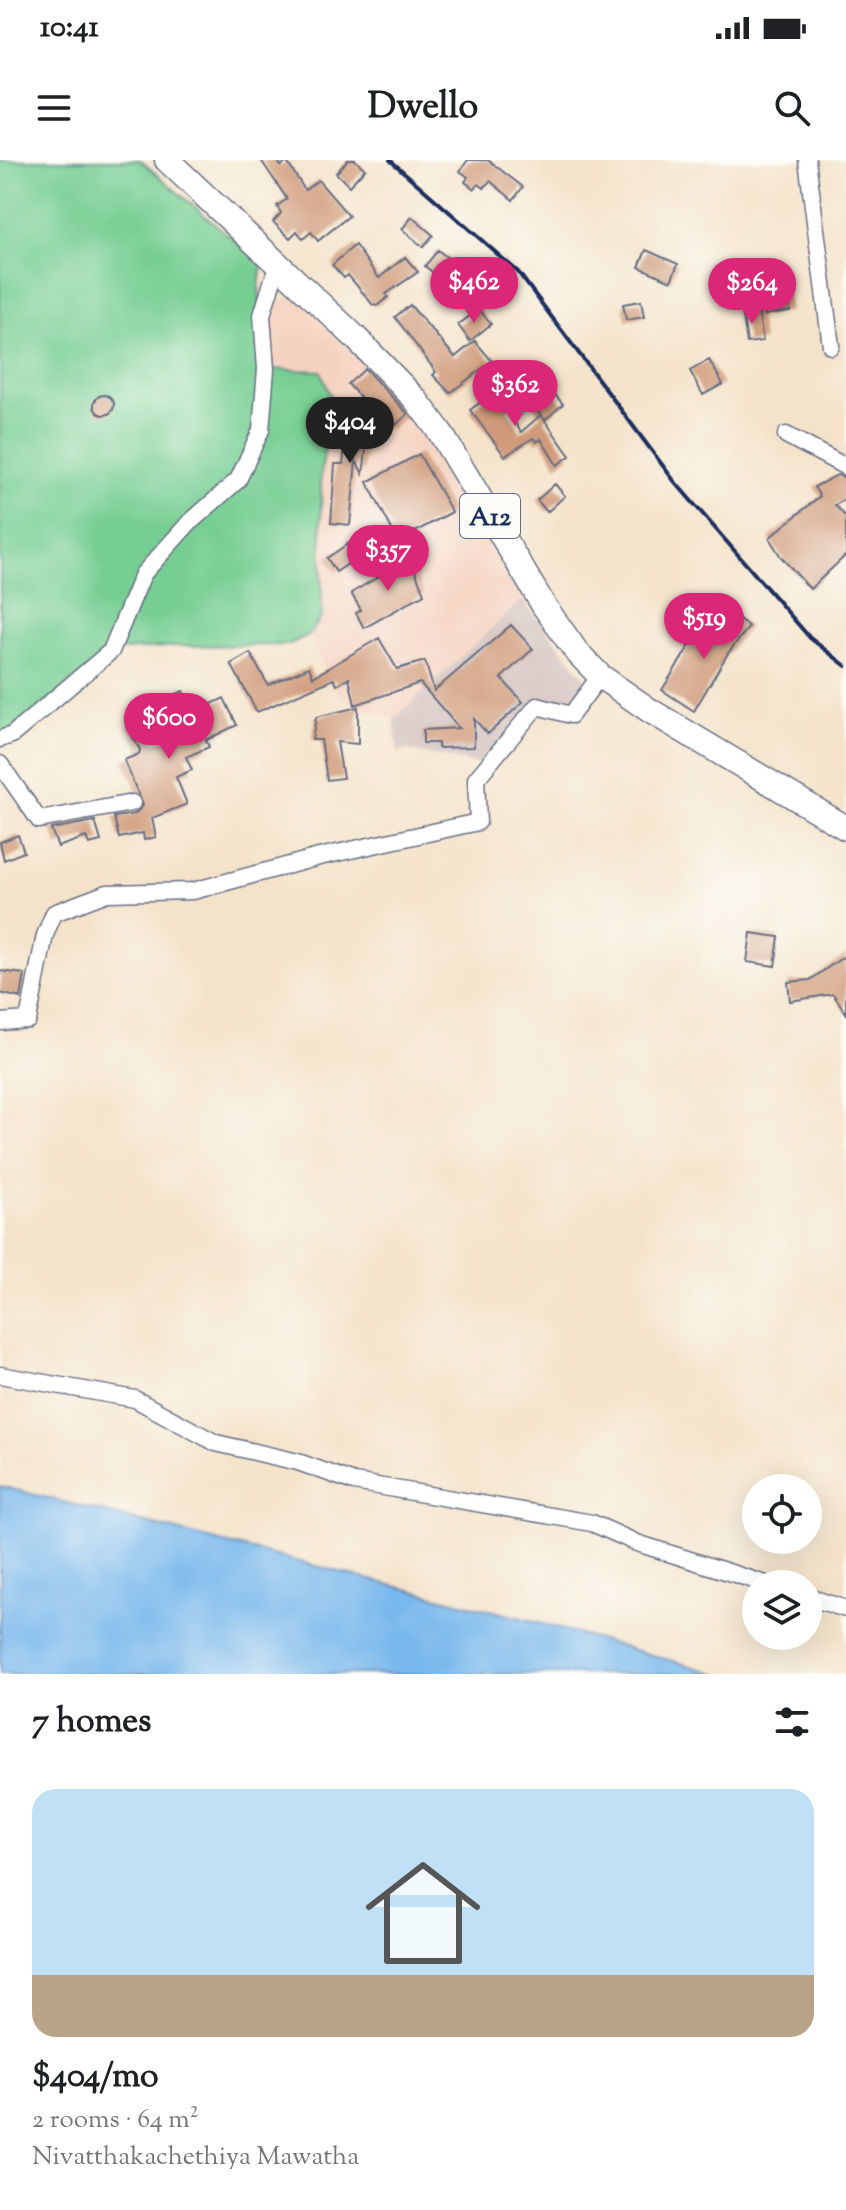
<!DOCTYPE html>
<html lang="en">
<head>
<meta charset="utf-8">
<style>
	body { margin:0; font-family:"Sorts Mill Goudy",serif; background:#f2f2f2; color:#202124; height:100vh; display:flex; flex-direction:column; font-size:30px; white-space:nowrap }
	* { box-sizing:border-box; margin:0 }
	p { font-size:26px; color:#757577 }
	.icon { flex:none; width:44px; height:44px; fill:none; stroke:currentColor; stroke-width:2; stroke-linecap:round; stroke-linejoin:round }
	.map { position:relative; height:1514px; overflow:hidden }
	.drawer { display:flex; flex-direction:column; background:#fff; flex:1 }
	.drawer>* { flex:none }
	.buttons { position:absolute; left:742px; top:1314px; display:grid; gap:16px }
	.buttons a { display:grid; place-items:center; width:80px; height:80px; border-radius:50%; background:#fff; box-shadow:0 8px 32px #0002; font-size:40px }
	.price { position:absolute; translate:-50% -68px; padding:0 18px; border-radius:28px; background:#db2777; color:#fff; font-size:26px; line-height:52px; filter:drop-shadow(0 2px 4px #0008) }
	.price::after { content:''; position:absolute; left:50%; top:48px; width:24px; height:18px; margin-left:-12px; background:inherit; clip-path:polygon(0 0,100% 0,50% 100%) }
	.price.selected { background:#222; color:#fff }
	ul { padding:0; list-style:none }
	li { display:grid; align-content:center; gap:16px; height:424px; padding:0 32px }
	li+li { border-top:2px solid #e0e0e0 }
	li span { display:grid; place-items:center; height:248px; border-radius:24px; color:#555 }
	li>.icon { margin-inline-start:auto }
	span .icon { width:144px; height:144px; fill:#fffc; stroke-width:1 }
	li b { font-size:34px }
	h2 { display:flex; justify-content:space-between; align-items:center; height:96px; padding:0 32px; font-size:34px }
	.status { display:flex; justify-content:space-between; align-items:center; height:56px; padding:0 40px; background:#fff; direction:ltr }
	.status svg { height:22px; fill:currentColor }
	header { display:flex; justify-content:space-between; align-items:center; height:104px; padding:0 32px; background:#fff; font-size:36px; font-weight:800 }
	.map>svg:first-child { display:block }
	.built { fill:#f5d3c1 }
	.industrial { fill:#d1c0bc }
	.green { fill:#76ce93; stroke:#487e78; stroke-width:2 }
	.water { fill:#78b8ec; stroke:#4a74a5; stroke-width:2 }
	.building { fill:#d09b7a }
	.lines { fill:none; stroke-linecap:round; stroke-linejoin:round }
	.minor-casing { stroke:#676e84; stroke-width:19 }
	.highway-casing { stroke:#676e84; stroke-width:27 }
	.minor { stroke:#fff; stroke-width:16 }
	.highway { stroke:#fff; stroke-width:24 }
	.rail { stroke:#1b2f5e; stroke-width:4 }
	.labels { text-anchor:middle; stroke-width:6; stroke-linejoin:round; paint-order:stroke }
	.shield { fill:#fdfcf7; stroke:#5f6c8c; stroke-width:2 }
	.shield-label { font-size:26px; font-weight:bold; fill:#1b2f5e }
</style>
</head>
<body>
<div class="status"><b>10:41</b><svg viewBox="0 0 49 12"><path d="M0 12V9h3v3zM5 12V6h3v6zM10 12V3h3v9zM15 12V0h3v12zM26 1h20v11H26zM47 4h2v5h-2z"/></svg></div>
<header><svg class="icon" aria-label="menu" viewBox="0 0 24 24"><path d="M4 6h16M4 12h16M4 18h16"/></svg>Dwello<svg class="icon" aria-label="search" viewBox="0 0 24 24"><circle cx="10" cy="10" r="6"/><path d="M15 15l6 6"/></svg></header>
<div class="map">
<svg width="846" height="1514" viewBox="0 0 846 1514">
	<rect width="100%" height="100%" fill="#fdfcf7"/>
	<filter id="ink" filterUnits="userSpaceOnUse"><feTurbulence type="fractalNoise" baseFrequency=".0125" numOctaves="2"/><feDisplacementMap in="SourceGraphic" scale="16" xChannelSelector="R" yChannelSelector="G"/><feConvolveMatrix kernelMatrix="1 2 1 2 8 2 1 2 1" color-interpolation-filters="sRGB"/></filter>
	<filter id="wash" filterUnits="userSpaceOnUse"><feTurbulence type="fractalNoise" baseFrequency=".006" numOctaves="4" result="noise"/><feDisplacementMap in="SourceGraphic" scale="32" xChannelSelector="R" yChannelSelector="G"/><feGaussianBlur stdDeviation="1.8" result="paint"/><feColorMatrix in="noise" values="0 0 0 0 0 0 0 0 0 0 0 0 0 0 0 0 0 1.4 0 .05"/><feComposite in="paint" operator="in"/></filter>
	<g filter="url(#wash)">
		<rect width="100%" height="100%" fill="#f4e3ca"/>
		<path class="built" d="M298,138L357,197L426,281L522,440L394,559L354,546L330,524L310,474L322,456L321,313L332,241L266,209L262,155L280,141Z"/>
		<path class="industrial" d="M522,440L585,517L575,548L537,546L484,605L407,590L398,593L394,559Z"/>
		<path class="green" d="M0,0H140L262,104L259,127L266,209L321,211L332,241L321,313L322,456L310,474L288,485L178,486L111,491L0,579Z"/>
		<path class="water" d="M0,1326L529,1460L719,1514H0Z"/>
		<g id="blocks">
			<path class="building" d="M261,0H277L281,6L287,2L305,30L318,20L349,56L318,81L311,72L303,79L297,71L290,78L273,62L281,53L277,46L287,39Z
				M348,0H355L365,9L349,26L336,13Z
				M468,0H488L523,27L513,40L490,21L484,28L479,24L474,29L465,22L468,17L460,11Z
				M412,57L433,75L423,87L402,69Z
				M355,85L379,118L405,97L418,112L386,134L388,137L377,146L373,145L348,115L344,118L332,105Z
				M438,90L456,105L443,121L425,106Z
				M646,90L678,104L671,121L639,107Z
				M786,119L790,151L765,155L761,123Z
				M641,141L644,157L626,160L623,144Z
				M410,145L455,197L475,181L492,201L450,233L433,215L436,212L395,157Z
				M479,149L491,164L470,181L458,165Z
				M758,149L763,181L747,183L742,151Z
				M709,200L723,224L703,235L690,211Z
				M365,209L408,254L390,270L348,224Z
				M499,229L512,246L507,250L521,272L541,255L570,296L557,305L541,279L537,282L533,278L505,296L470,250Z
				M550,229L563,244L545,260L532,245L537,241L532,236L540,230L544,234Z
				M94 245a10 10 0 1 1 20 0a10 10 0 1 1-20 0Z
				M350,248L371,250L363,314L356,301L350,365L331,363L335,304H343Z
				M419,294L452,352L398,381L367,322Z
				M837,315L846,318V339L835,345L846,357V395L810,429L781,397L769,378L820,336L814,327Z
				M555,324L565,336L547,352L537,340Z
				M367,371L376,385L336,412L327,398Z
				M410,398L424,434L364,468L356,453L361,450L351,433Z
				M728,450L749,467L728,493L694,551L662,530L697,474L705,479Z
				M511,465L533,489L501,518L523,542L488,574L474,559V587L438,588V583H423V570L459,568L420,523L355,545L349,518L337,525L334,519L257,552L231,504L250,493L268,525L309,507L313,517L379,478L397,509L425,501L434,531Z
				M183,531L193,553L224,538L237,565L206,580L209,587L186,597L192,610L176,617L187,644L152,658L156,677L144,680L143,673L119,678L114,657L135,654L143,645L124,600L139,594L140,590L127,566L142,557L156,583L182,571L167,538Z
				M358,547V584L337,582L343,618L327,620L321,580H312L316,557Z
				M95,661L101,681L89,684L86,677L58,687L51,669Z
				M18,675L24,692L4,700L0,682Z
				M751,773L779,777L775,806L747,802Z
				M846,795V853L833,834L790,841L788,822L810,820Z
				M0,811L25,814L21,838L0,833Z"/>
		</g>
	</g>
	<g filter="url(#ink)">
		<use href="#blocks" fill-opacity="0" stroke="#676e84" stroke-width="2"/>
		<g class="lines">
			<g class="minor-casing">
				<path id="minor" d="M807,0L831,186
					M786,275L846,307
					M0,579L12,575L111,491L143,414L188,364L238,320L261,270L266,209L262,155L278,103
					M0,604L39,660L132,643
					M0,862L28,860L45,775L54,753L107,733L193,731L319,697L478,662L476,619L537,546L571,555L600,516
					M0,1215L135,1239L216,1283L298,1302L354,1322L592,1363L637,1383L766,1424
					M808,1437L846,1449"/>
			</g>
			<g class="highway-casing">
				<path id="highway" d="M167,0L354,176L416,240L440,272L544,446L576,491L600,516L649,550L846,668"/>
			</g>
			<use href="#minor" class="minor"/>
			<use href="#highway" class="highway"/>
			<path class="rail" d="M390,0L518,112L675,322L810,478L846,506"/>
		</g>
	</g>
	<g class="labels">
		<rect class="shield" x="460" y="334" width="60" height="44" rx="6"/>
		<g class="shield-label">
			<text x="490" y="365">A12</text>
		</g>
	</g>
</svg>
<div class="buttons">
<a><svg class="icon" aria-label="locate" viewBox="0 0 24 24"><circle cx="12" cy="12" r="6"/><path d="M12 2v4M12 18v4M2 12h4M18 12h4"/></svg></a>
<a><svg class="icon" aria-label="layers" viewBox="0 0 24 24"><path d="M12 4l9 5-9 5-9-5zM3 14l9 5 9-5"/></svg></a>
</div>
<b class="price" style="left:474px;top:165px">$462</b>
<b class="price" style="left:752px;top:166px">$264</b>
<b class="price" style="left:515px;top:268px">$362</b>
<b class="price selected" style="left:350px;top:305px">$404</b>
<b class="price" style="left:388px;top:433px">$357</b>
<b class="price" style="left:704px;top:501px">$519</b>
<b class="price" style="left:169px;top:601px">$600</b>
</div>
<section class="drawer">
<h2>7 homes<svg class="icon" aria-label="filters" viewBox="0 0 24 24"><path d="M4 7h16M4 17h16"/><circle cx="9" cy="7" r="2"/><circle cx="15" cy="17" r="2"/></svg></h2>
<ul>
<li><span style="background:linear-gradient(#bfe0f5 75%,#b9a48a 0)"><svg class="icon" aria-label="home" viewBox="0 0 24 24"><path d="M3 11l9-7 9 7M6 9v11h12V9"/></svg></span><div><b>$404/mo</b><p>2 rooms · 64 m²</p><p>Nivatthakachethiya Mawatha</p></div></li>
</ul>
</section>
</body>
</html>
